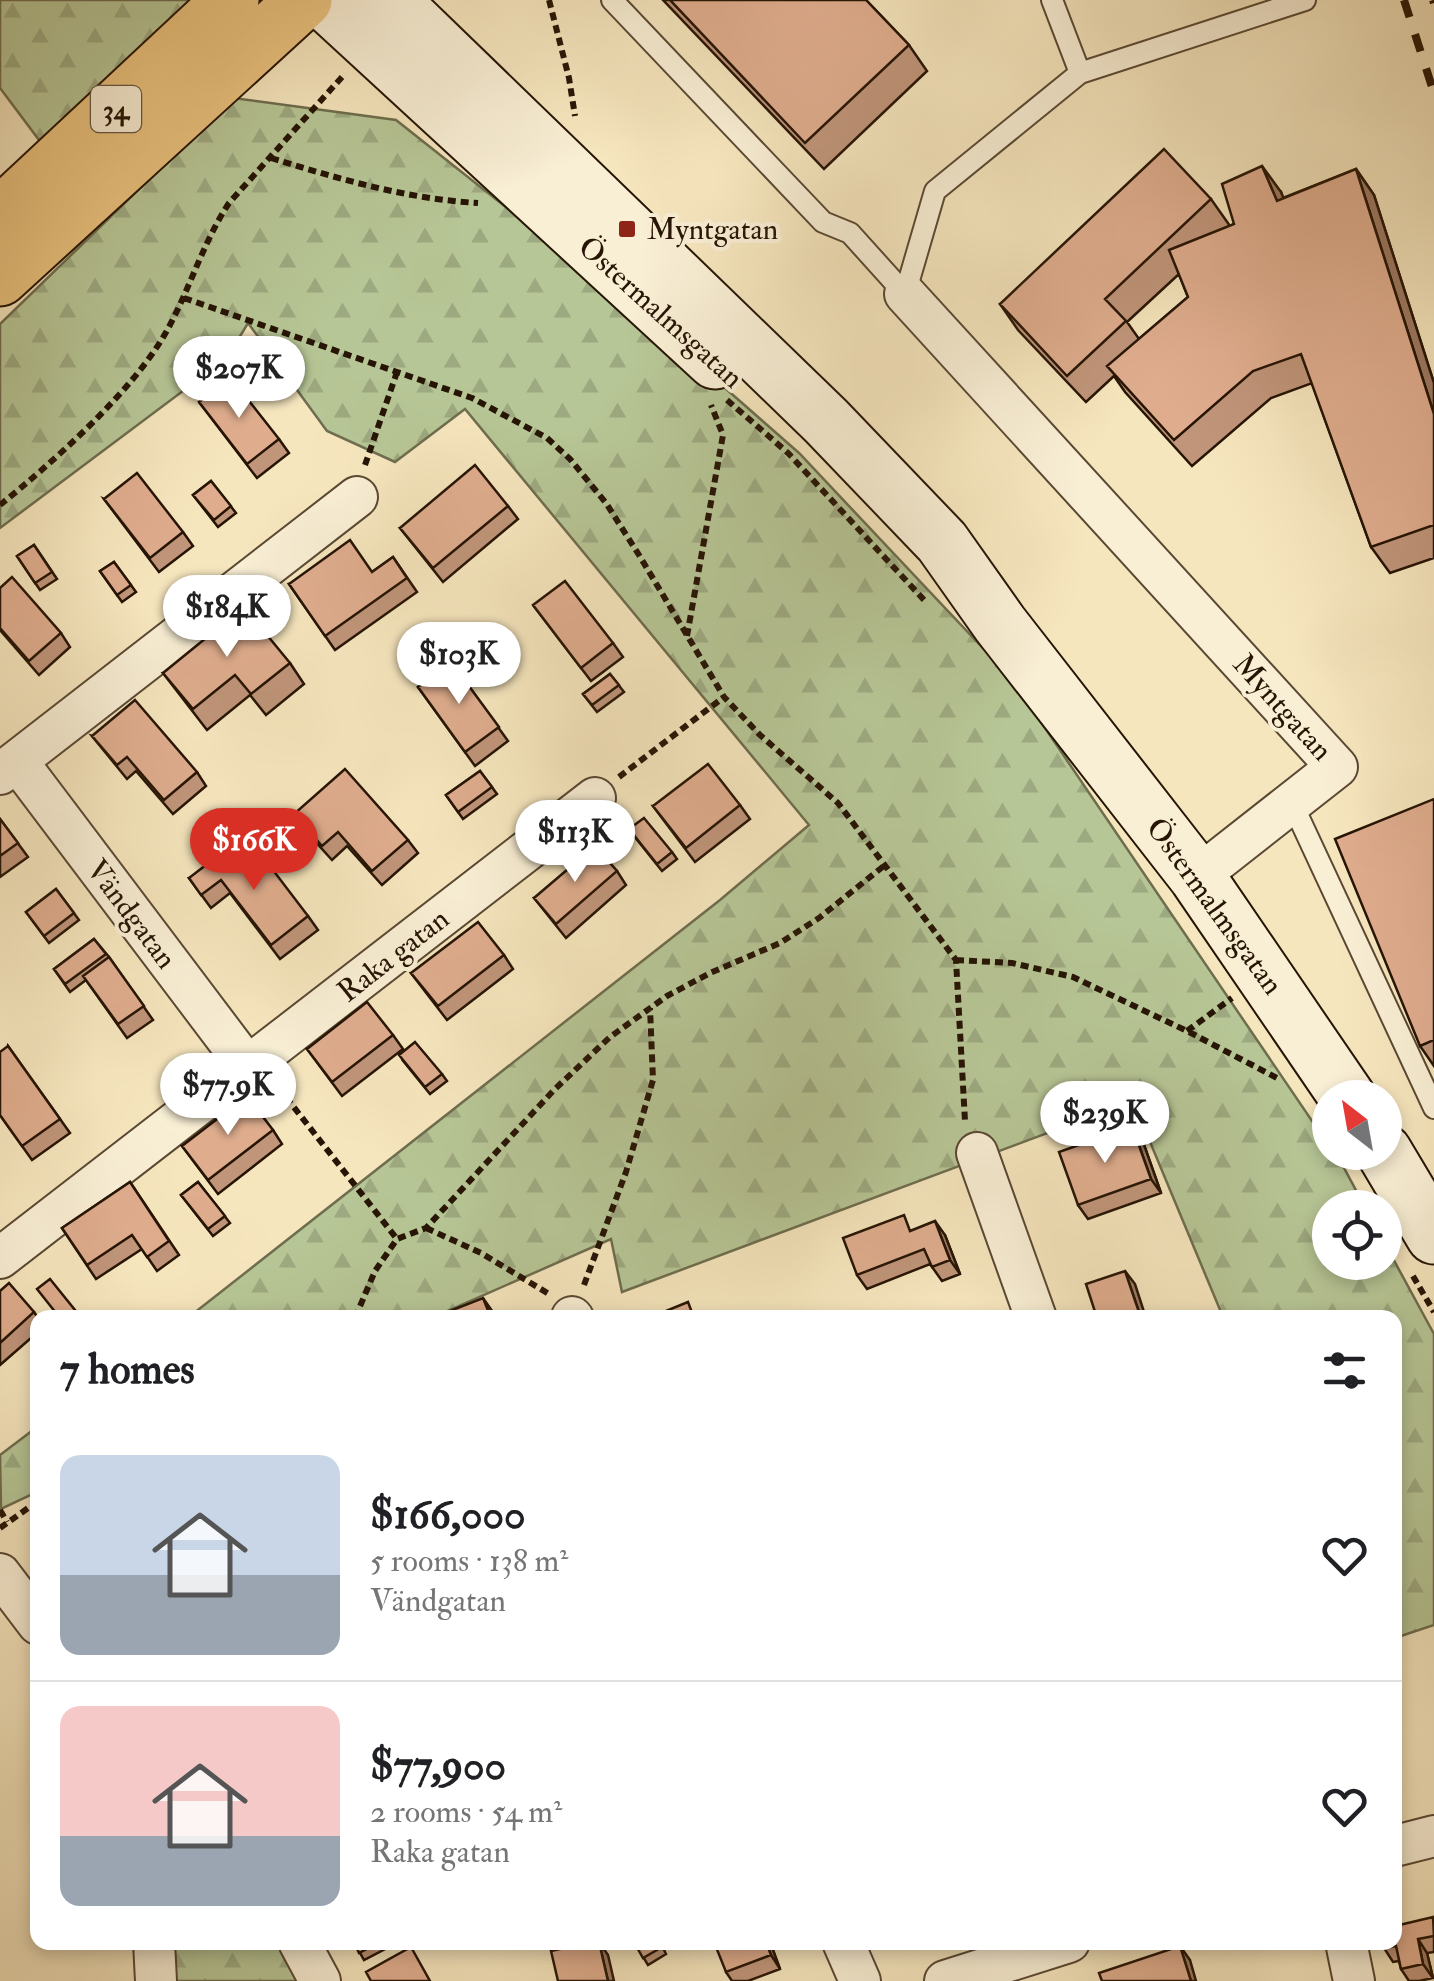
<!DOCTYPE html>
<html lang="en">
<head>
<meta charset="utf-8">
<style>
	body { margin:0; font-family:"IM FELL Double Pica",serif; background:#f6f6f6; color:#202124; height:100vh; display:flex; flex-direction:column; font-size:38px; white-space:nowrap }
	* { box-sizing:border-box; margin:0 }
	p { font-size:32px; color:#757577 }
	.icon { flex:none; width:55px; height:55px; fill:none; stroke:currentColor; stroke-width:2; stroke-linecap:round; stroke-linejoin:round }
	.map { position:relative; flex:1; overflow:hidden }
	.panel { position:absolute; left:30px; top:1310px; width:1372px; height:640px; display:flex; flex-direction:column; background:#fff; border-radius:20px; box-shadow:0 5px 15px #0003 }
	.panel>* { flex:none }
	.needle { width:65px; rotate:329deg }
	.fabs { position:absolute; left:1312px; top:1080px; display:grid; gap:20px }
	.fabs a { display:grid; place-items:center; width:90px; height:90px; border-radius:50%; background:#fff; box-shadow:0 5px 15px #0003; font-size:50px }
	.price { position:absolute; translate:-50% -85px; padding:0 22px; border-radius:35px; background:#fff; color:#222; font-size:32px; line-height:65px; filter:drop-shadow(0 2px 5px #0008) }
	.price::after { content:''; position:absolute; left:50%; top:60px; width:30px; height:22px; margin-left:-15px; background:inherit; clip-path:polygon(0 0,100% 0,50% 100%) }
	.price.on { background:#d93025; color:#fff }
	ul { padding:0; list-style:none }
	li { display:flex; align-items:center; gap:30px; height:250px; padding:0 30px }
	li+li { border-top:2px solid #e0e0e0 }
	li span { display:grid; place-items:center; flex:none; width:280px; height:200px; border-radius:20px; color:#555 }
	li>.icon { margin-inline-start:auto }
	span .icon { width:120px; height:120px; fill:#fffc; stroke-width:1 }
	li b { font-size:42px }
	h2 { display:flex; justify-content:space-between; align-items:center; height:120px; padding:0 30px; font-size:42px }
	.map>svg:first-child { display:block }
	.forest { fill:url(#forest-firs); stroke:#6e6d4e; stroke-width:2.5 }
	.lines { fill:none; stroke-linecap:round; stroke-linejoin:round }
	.lane-casing { stroke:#5a4833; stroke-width:24 }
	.street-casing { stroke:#5a4833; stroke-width:44 }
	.secondary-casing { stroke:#261405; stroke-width:59 }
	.primary-casing { stroke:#261405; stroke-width:59 }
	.path { stroke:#261405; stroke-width:6; stroke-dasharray:8 5; stroke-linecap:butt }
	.lane { stroke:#f9efd5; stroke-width:20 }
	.street { stroke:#f9efd5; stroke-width:40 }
	.secondary { stroke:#f9efd5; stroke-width:55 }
	.primary { stroke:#ebc37f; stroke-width:55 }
	.rail { stroke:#261405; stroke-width:8; stroke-dasharray:18 18; stroke-linecap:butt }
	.wall { fill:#c0957a; stroke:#261405; stroke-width:2.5; fill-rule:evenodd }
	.shaded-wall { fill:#9c7963; stroke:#261405; stroke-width:2.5 }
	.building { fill:#dfad8e; stroke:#261405; stroke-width:2.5 }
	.poi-dot { fill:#8f2418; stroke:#f9efd5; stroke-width:4 }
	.labels { text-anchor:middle; stroke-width:8; stroke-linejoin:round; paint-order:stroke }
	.shield { fill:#f9efd5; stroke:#655643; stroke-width:2.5 }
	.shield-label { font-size:28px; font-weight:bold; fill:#261405 }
	.poi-label { font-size:30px; fill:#261405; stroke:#f9efd5; text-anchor:start }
	.street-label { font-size:30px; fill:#261405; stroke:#f9efd5 }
</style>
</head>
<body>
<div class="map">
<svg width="1434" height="1981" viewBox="0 0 1434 1981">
	<defs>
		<pattern id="forest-firs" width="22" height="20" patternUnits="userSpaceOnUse" patternTransform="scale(2.5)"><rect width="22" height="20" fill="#b7c696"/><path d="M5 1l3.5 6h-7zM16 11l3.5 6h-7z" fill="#9da980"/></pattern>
	</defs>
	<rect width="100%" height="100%" fill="#f6e6be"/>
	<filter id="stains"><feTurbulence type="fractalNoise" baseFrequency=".002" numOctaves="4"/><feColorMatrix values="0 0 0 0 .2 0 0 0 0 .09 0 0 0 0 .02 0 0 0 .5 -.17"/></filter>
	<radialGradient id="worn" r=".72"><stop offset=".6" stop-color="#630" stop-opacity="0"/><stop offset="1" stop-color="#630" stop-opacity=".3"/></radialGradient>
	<path class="forest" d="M0,0H195L45,148L0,88Z
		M233,98L396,120L643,316L799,453L1011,678L1344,1168L1365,1207L1330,1208V1262H1385V1244L1434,1334V1625L1395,1638V1318L1223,1317L1133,1101L622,1292L611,1239L434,1317H189L720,900L809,825L465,409L395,462L327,431L248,323L227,358L0,528V324Z
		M37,1427V1492L1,1509L0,1455Z
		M153,1943H307L327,1981H155Z"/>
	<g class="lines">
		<g class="lane-casing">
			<path id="lane" d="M612,0L823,222L850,233L905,294
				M1052,0L1080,73
				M905,294L935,191L1080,73L1305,0
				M1292,803L1434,1108"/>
		</g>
		<g class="street-casing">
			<path id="street" d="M905,294L1337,767L1197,877
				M17,761L248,1067
				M0,774L357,497
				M977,1153L1036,1318
				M0,1258L595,798
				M572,1317L573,1318
				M0,1574L38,1624
				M1395,1846L1434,1836
				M154,1942L156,1981
				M299,1942L320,1981
				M843,1942L860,1981
				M1346,1942L1354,1981
				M945,1981L1069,1942"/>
		</g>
		<g class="secondary-casing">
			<path id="secondary" d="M323,0L715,361
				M391,0L826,421L942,542L1000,624L1197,877L1348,1098
				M1384,1152L1434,1236"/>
		</g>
		<g class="primary-casing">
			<path id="primary" d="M0,216L231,0
				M0,278L304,0"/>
		</g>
		<path class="path" d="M549,0L569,78L575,116
			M271,158C339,179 407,199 478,203
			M184,298L472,398L547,438L570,459L606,503L639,555L724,697L760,735L838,803L956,960L965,1121
			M727,400L788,453L925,601
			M365,465L397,372
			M0,505C53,462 131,393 165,334C189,292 202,244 229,203L342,77
			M687,636L723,435L711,405
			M619,777L724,697
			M956,960L1012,963L1073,977L1187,1031L1279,1079
			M1187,1031L1232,998
			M278,1087L397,1239
			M426,1228L481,1253L549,1294
			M1413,1276L1434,1312
			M584,1285L626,1172L653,1080L650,1008
			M355,1318L375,1271L397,1239L426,1228L554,1090L610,1037L667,996L710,973L780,943L819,918L885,865
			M0,1510L7,1522
			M0,1528L38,1501"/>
		<use href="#lane" class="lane"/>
		<use href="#street" class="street"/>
		<use href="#secondary" class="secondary"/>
		<use href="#primary" class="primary"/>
		<path class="rail" d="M1404,0L1434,93
			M1433,0L1434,3"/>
	</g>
	<path class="wall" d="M663,0H866L909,45L927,71L824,169Z
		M1356,169L1374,195L1434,383V558L1390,573L1371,547L1312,383L1271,398L1192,466L1125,392L1114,376L1086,402L1018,330L1000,304L1211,199L1230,226L1281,192L1283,198ZM1179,274L1188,297L1139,339L1127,322Z
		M199,402L279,439L289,453L257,478Z
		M211,481L236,513L218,527L193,495Z
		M104,499L183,532L193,546L159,572Z
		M508,506L518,519L443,582L400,528Z
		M34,545L57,579L40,590L17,556Z
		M393,557L417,592L335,650L289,584L372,572Z
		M114,562L136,592L122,602L100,571Z
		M0,588L61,633L70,647L39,675L0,630Z
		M533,605L613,643L623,657L591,681Z
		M290,663L304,684L266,715L250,695L207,730L163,673Z
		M452,663L508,741L475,766L418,687Z
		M610,674L624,692L597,712L583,694Z
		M92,736L197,772L206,786L173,814L136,771L127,779Z
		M480,771L497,794L463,819L446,795Z
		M1434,799V1066L1420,1046Z
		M740,805L750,819L695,862L653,806Z
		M294,814L408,840L418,853L382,885L347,846L332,860L303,828Z
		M0,819L28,857L0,877Z
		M634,836L672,852L677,859L662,871Z
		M242,867L308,916L318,930L280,959L230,893L211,908L189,878Z
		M617,871L626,885L566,938L534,898Z
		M56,889L79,920L49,943L26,912Z
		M94,939L109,957L153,1020L127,1038L86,980L70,992L54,969Z
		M504,955L513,969L447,1020L411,973Z
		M393,1035L403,1049L342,1096L307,1049Z
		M8,1046L70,1133L32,1160L0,1115Z
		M404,1062L442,1074L447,1081L430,1094Z
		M273,1130L282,1144L218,1194L182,1146Z
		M1142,1139L1161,1193L1088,1219L1078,1205Z
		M130,1182L179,1255L157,1271L142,1249L96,1279L62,1228Z
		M198,1182L230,1223L213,1236L181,1195Z
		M914,1230L945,1235L960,1274L942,1281L930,1264L867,1289L857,1275Z
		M0,1291L34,1312L38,1318V1332L0,1365Z
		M1434,1918V1952L1427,1953L1433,1978L1419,1981H1409L1401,1969L1399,1961L1393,1962L1384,1948Z
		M354,1942H386L389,1947L364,1960Z
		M634,1942H660L666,1954L648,1965Z
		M770,1942L780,1969L748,1981H732L726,1972Z"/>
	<path class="shaded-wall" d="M1262,166L1281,192L1295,227L1277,201Z
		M1356,169L1374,195L1434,383V414Z
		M1132,1126L1142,1139L1161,1193L1151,1179Z
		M935,1221L945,1235L960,1274L950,1260Z
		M1125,1271L1135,1284L1146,1318H1141Z
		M483,1298L497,1318H491Z
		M1418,1939L1427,1953L1433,1978L1423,1964Z
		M599,1942L608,1955L614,1981H608Z
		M766,1942H770L780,1969L771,1955Z
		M1180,1946L1190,1960L1196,1981H1191Z"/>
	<path class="building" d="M670,0H866L909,45L805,143Z
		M1164,149L1211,199L1105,299L1126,321L1067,376L1000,304Z
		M1262,166L1277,201L1356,169L1434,414V525L1371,547L1301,354L1253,371L1174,440L1107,366L1188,297L1169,250L1234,224L1222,184Z
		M231,378L279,439L247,464L199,402Z
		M475,465L508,506L433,568L400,528Z
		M137,473L183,532L150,558L104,499Z
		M211,481L231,506L214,520L193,495Z
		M350,540L372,572L393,557L407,578L325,636L289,584Z
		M34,545L52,572L35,583L17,556Z
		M114,562L131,585L117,595L100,571Z
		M12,577L61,633L29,661L0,628V588Z
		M565,581L613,643L581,668L533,605Z
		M244,607L290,663L251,694L235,675L193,709L163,673Z
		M452,663L499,727L465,752L418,687Z
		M610,674L619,685L592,705L583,694Z
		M135,700L197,772L164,800L127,757L117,765L92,736Z
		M708,764L740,805L686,848L653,806Z
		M345,769L408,840L372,871L338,832L322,846L294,814Z
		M480,771L492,787L458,812L446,795Z
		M1434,799V1040L1420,1046L1335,839Z
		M644,818L672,852L657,864L629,829Z
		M0,819L18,843L0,856Z
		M595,846L617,871L556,924L534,898Z
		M228,848L242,867L260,853L308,916L271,945L221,880L201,895L189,878Z
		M56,889L74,913L44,936L26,912Z
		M478,922L504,955L438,1006L411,973Z
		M94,939L106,954L65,984L54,969Z
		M109,957L144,1006L118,1024L83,976Z
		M367,1002L393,1035L332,1082L307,1049Z
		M415,1042L442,1074L425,1087L399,1055Z
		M8,1046L60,1119L22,1146L0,1115V1052Z
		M247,1096L273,1130L208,1180L182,1146Z
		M1132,1126L1151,1179L1078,1205L1059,1152Z
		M130,1182L169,1241L147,1257L132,1235L87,1265L62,1228Z
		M198,1182L225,1216L208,1229L181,1195Z
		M904,1215L910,1231L935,1221L950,1260L932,1267L924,1249L857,1275L843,1238Z
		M1125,1271L1141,1318H1097L1086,1284Z
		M50,1279L79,1315L76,1318H60L37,1289Z
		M9,1283L34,1312L0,1343V1291Z
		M483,1298L491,1318H432Z
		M688,1302L694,1318H651V1317Z
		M1433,1917L1434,1936L1418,1939L1423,1964L1401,1969L1396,1946L1384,1948L1382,1942H1395V1926Z
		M354,1942H380L359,1953Z
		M591,1942H599L608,1981H558L551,1951Z
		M634,1942H659L662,1947L643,1958Z
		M714,1942H766L771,1955L726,1972Z
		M1180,1946L1191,1981H1102L1099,1973Z
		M411,1947L430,1981H371L366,1972Z"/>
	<rect class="poi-dot" x="617" y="219" width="20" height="20" rx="5"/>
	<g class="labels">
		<rect class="shield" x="91" y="86" width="50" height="46" rx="8"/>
		<g class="shield-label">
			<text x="116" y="119">34</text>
		</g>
		<g class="poi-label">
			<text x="647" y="239">Myntgatan</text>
		</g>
		<g class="street-label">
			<text transform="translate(661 312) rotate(42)" y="10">Östermalmsgatan</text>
			<text transform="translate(1283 707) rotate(48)" y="10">Myntgatan</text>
			<text transform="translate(1215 906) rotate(54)" y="10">Östermalmsgatan</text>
			<text transform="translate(132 914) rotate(53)" y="10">Vändgatan</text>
			<text transform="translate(393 955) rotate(-38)" y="10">Raka gatan</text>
		</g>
	</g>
	<rect width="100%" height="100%" filter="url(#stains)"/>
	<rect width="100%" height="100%" fill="url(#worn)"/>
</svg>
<div class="fabs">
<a><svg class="needle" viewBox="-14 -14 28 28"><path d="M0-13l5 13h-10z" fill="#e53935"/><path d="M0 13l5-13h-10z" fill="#757577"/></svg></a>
<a><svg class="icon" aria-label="locate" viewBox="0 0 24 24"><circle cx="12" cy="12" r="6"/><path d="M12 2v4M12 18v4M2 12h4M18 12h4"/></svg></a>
</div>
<b class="price" style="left:239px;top:421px">$207K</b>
<b class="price" style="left:227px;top:660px">$184K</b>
<b class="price" style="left:459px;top:707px">$103K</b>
<b class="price" style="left:575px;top:885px">$113K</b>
<b class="price on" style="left:254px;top:893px">$166K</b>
<b class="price" style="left:228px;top:1138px">$77.9K</b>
<b class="price" style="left:1105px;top:1166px">$239K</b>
<section class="panel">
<h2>7 homes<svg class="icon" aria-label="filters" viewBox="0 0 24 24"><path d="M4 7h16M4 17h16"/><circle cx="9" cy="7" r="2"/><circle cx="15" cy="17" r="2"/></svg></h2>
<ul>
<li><span style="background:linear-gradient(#c9d6e8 60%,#9aa5b1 0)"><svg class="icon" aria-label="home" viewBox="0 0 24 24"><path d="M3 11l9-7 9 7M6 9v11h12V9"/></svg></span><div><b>$166,000</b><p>5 rooms · 138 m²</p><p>Vändgatan</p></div><svg class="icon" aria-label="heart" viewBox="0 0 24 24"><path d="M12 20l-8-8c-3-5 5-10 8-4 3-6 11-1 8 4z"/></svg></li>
<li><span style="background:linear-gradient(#f6c9c9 65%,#9aa5b1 0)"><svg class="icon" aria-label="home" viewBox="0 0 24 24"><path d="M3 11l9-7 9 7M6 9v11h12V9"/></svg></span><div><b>$77,900</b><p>2 rooms · 54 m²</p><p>Raka gatan</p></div><svg class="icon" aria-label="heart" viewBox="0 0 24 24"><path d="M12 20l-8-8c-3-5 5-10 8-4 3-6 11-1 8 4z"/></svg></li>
</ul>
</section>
</div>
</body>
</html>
